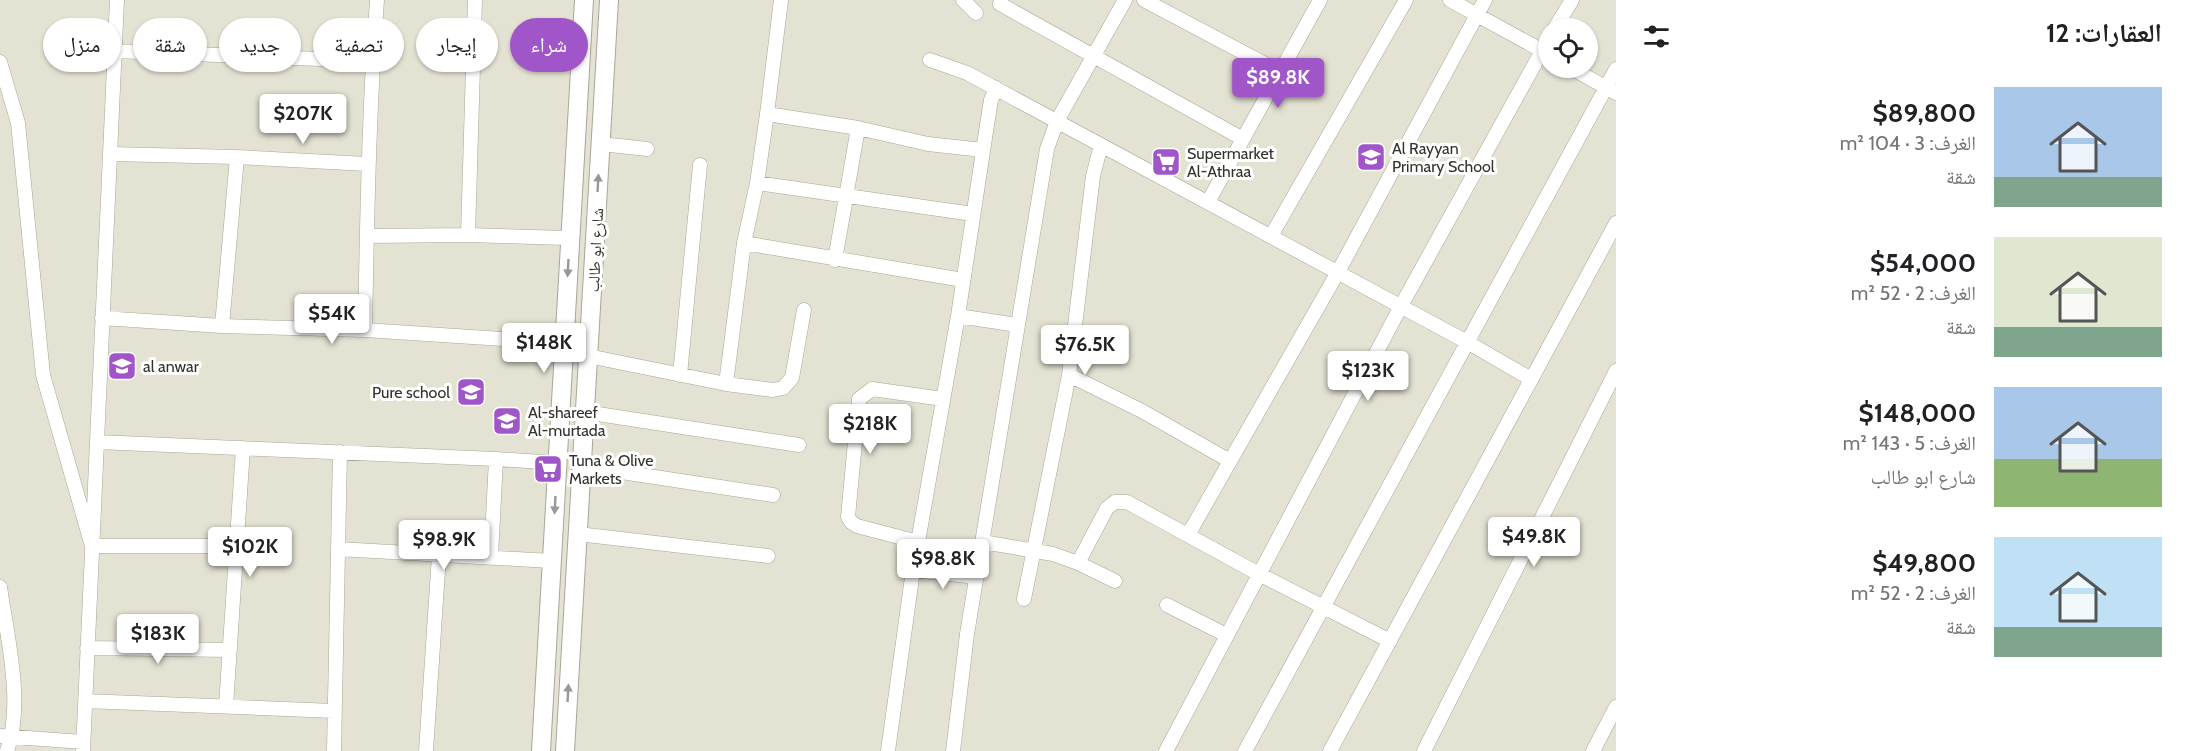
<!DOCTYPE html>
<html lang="ar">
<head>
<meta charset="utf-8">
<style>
	body { margin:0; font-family:Cabin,"Noto Naskh Arabic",sans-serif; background:#f6f6f6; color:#202124; direction:rtl; height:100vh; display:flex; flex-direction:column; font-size:22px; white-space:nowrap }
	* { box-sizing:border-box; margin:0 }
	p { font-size:20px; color:#757577 }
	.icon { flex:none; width:33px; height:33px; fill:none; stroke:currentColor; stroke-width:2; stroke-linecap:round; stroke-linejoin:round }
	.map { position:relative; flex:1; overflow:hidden; direction:ltr }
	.drawer { display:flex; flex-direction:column; background:#fff; width:570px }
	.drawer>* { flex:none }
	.top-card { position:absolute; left:18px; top:18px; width:570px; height:54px; direction:rtl; display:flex; gap:12px }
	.buttons { position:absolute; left:1538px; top:18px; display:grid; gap:12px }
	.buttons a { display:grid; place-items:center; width:60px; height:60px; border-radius:50%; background:#fff; box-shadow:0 2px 4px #0004; font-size:30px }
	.price { position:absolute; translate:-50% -51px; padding:0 14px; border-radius:6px; background:#fff; color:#222; font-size:20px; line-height:39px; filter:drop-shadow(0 2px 3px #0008) }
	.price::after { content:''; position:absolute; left:50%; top:36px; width:18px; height:14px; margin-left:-9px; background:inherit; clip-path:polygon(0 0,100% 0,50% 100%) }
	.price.on { background:#a056c9; color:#fff }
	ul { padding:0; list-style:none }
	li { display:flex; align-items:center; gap:18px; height:150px; padding:0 24px }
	li span { display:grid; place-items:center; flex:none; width:168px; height:120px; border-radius:0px; color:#555 }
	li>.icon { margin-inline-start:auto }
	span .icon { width:72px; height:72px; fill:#fffc; stroke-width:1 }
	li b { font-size:26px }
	h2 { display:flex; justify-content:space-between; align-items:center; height:72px; padding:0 24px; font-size:26px }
	.pill { padding:0 21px; border-radius:27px; background:#fff; box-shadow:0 2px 4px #0004; font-size:21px; line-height:54px }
	.pill.on { background:#a056c9; color:#fff }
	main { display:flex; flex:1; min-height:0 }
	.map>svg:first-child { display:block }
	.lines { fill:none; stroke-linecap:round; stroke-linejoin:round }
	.minor-casing { stroke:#a8a697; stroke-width:15 }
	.tertiary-casing { stroke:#a8a697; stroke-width:20 }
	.minor { stroke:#fff; stroke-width:14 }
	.tertiary { stroke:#fff; stroke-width:18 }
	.oneway { fill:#989895 }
	.labels { text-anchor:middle; stroke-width:6; stroke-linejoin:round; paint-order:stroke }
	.poi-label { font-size:16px; fill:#32322b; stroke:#fff; text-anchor:start }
	.street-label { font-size:16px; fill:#32322b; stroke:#fff }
</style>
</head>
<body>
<main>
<section class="drawer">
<h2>العقارات: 12<svg class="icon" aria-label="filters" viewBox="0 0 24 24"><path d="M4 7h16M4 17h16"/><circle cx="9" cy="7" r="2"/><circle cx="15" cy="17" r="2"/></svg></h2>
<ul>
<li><span style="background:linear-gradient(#a9c7e8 75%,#7fa58c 0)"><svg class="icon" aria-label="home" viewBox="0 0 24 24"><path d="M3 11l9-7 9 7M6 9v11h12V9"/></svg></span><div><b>$89,800</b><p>الغرف: 3 · 104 m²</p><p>شقة</p></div></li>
<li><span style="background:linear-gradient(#dfe7d0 75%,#7fa58c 0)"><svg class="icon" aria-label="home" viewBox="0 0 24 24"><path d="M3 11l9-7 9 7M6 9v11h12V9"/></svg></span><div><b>$54,000</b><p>الغرف: 2 · 52 m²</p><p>شقة</p></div></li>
<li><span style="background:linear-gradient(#a9c7e8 60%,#8fb573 0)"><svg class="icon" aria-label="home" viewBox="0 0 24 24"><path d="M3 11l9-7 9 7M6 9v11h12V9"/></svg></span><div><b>$148,000</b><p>الغرف: 5 · 143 m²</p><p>شارع ابو طالب</p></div></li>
<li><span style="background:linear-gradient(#bfe0f5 75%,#7fa58c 0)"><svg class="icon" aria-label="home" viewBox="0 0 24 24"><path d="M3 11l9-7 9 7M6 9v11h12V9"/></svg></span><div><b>$49,800</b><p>الغرف: 2 · 52 m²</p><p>شقة</p></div></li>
</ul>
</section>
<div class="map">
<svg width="1616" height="751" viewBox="0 0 1616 751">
	<rect width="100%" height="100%" fill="#e4e3d3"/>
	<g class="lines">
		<g class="minor-casing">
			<path id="minor" d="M781,0L767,114L757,183L744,243L963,280
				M963,0L976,13
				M1144,0L1280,72
				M1450,0L1548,54
				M1000,4L1243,139
				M1555,28L1572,0
				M114,51L373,61
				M930,60L967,73L1467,342L1531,379
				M0,62L18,123L43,375L92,546H236
				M1571,68L1616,93
				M767,114L858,128L928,144L983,150
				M601,144L647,149
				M110,154L237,157L367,164
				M757,183L973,214
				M1208,202L1320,0
				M468,235L475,0
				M367,236L468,235L566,238
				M1271,236L1406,0
				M835,260L858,128
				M958,316L1018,325
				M102,318L222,326L365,330L564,343
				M222,326L237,157
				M365,330C367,220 369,110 377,0
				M588,356L726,384L773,390L783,388L792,378L804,310
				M680,375L700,165
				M1069,375L1142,411L1230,461
				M726,384L744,243
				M585,412L799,445
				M97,442L496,459L557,463
				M582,466L773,495
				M578,534L768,556
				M1188,535L1338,272L1485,0
				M918,542L857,526L851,522L848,517L859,399L872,389L943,399
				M983,542L1053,554L1078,563L1115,581
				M338,549L551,561
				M491,557L496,459
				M1078,563L1107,508L1115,502H1127L1259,574L1390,641
				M913,570L977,577
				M0,587C7,636 24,704 7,751
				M1024,599L1069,375L1093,176L1101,145
				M1167,605L1226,635
				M87,648L230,650
				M85,701L334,711
				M226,706L243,448
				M0,736L83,742
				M83,751L117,0
				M334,751L340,452
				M426,751L439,555
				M888,751L913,570L958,316L987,125L991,100L996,88
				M953,751L967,634L1047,149L1057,121L1125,0
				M1166,751L1401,306L1548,40
				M1245,751L1616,69
				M1330,751L1616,223
				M1424,751L1616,371
				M1593,751L1616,707"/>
		</g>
		<g class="tertiary-casing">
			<path id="tertiary" d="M541,751L584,0
				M565,751L609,0"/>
		</g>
		<use href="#minor" class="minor"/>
		<use href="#tertiary" class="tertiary"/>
	</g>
	<defs><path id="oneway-solid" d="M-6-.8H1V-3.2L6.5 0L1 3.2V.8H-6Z" transform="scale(1.5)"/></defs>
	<g class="oneway">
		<use href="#oneway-solid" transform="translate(598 183) rotate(-87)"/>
		<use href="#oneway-solid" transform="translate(568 268) rotate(93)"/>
		<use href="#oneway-solid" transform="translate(555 505) rotate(93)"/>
		<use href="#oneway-solid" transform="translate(568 693) rotate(-87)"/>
	</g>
	<defs>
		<g id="school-square" transform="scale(1.5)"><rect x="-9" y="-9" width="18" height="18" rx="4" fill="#a056c9" stroke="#fff"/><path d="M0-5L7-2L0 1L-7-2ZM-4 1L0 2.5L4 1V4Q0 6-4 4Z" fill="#fff"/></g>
		<g id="supermarket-square" transform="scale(1.5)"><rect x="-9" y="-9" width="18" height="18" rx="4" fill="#a056c9" stroke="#fff"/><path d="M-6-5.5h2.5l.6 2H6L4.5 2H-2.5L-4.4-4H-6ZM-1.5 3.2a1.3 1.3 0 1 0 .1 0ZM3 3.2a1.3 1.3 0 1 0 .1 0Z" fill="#fff"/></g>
	</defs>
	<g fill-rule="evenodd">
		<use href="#school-square" x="1371" y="157"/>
		<use href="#supermarket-square" x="1166" y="162"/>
		<use href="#school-square" x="122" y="366"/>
		<use href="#school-square" x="471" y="392"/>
		<use href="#school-square" x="507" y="421"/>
		<use href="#supermarket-square" x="548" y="469"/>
	</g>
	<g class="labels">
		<g class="poi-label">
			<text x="1392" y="154">Al Rayyan<tspan x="1392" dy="18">Primary School</tspan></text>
			<text x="1187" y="159">Supermarket<tspan x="1187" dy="18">Al-Athraa</tspan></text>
			<text x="143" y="372">al anwar</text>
			<text x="450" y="398" text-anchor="end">Pure school</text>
			<text x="528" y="418">Al-shareef<tspan x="528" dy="18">Al-murtada</tspan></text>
			<text x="569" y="466">Tuna &amp; Olive<tspan x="569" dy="18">Markets</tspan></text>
		</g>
		<g class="street-label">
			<text transform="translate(595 250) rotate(-87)" y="6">شارع ابو طالب</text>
		</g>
	</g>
</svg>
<div class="buttons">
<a><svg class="icon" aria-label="locate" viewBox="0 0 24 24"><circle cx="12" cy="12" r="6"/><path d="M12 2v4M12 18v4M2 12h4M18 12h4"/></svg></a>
</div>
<b class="price on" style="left:1278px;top:109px">$89.8K</b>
<b class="price" style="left:303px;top:145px">$207K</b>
<b class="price" style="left:332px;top:345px">$54K</b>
<b class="price" style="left:544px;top:374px">$148K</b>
<b class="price" style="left:1085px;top:376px">$76.5K</b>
<b class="price" style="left:1368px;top:402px">$123K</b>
<b class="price" style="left:870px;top:455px">$218K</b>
<b class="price" style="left:1534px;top:568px">$49.8K</b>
<b class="price" style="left:444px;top:571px">$98.9K</b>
<b class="price" style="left:250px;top:578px">$102K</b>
<b class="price" style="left:943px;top:590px">$98.8K</b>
<b class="price" style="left:158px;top:665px">$183K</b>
<div class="top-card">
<a class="pill on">شراء</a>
<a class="pill">إيجار</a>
<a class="pill">تصفية</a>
<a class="pill">جديد</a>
<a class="pill">شقة</a>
<a class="pill">منزل</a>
</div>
</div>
</main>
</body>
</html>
